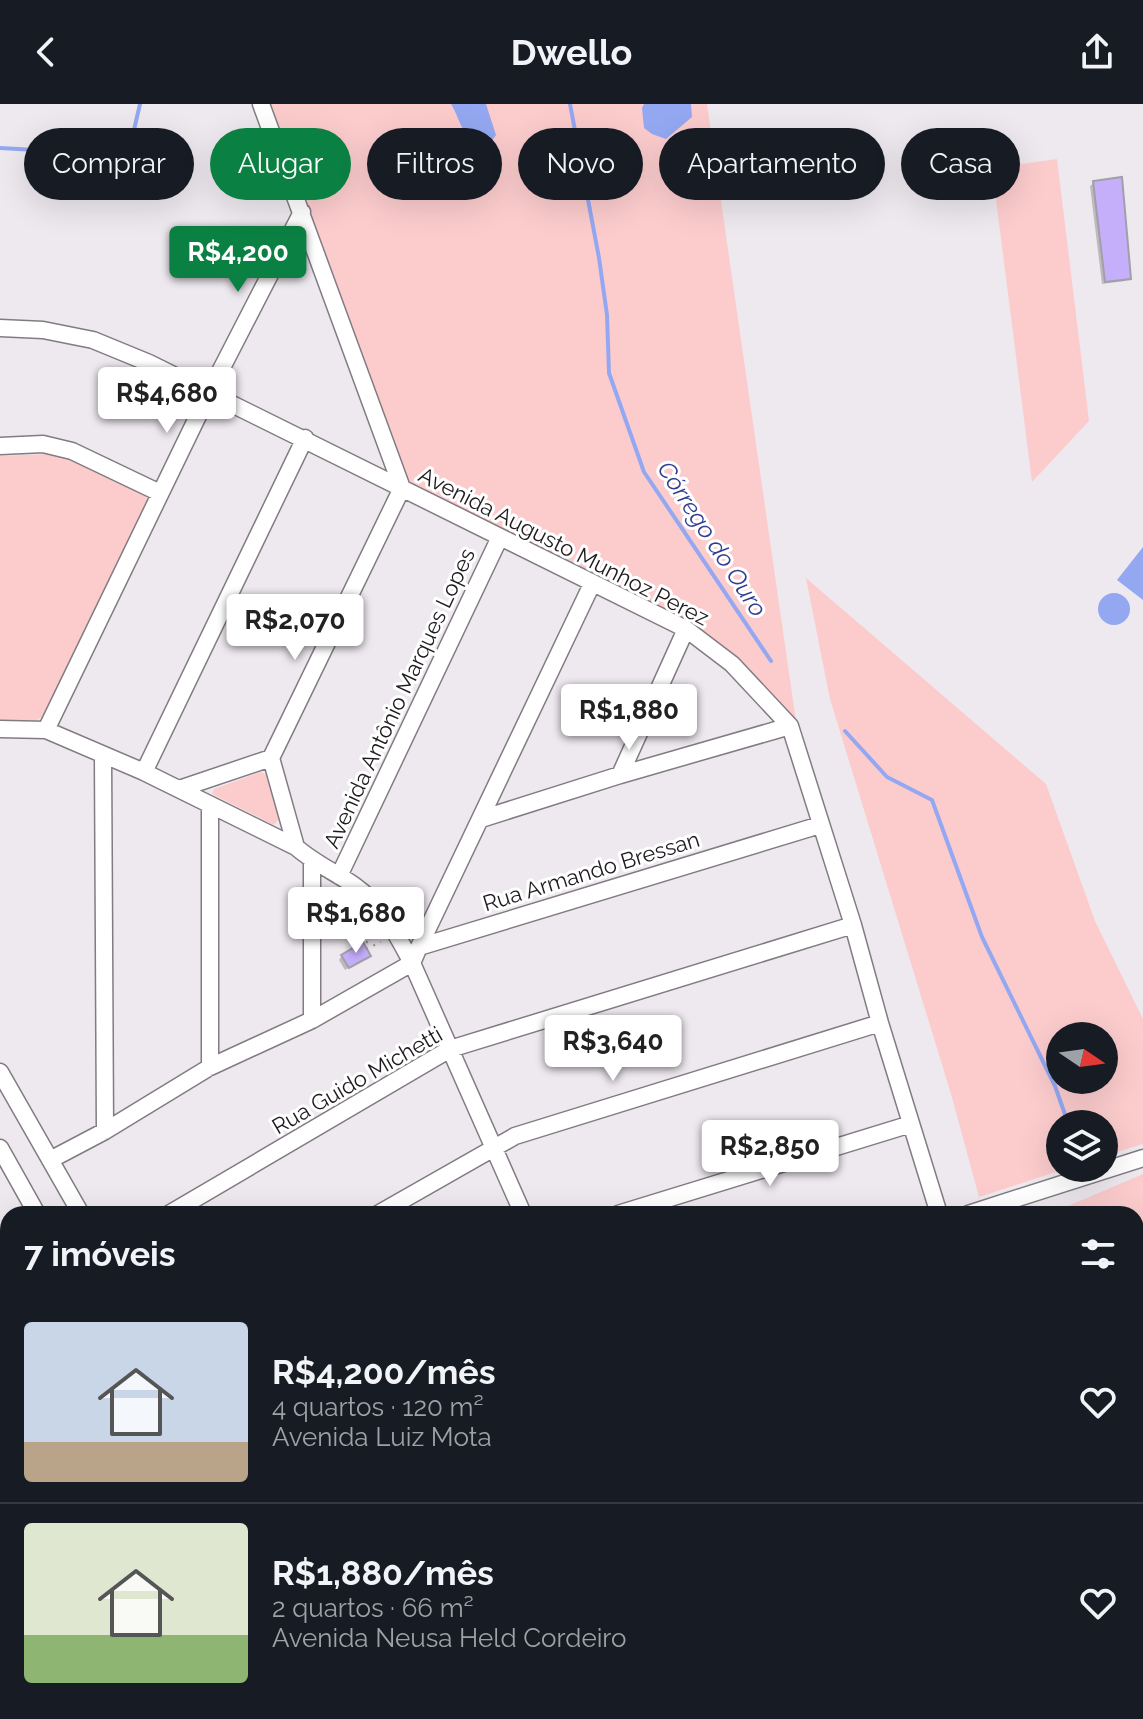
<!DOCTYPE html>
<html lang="pt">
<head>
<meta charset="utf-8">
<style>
	body { margin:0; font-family:Raleway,sans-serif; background:#20242c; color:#f1f3f6; height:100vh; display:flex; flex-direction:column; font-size:30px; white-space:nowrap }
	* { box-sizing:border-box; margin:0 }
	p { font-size:26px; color:#9ea1a6 }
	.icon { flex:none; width:44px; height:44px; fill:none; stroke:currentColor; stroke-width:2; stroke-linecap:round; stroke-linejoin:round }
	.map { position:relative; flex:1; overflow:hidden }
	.sheet { position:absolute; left:0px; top:1102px; width:1144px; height:514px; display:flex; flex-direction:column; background:#171b24; border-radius:24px 24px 0 0; box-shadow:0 8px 32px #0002 }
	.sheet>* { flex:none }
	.banner { position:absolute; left:24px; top:24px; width:1096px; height:72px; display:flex; gap:16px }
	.needle { width:52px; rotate:103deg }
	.buttons { position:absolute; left:1046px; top:918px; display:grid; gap:16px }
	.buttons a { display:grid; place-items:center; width:72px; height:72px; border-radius:50%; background:#171b24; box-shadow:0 8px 32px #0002; font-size:40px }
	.price { position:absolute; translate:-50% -68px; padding:0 18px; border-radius:8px; background:#fff; color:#222; font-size:26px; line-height:52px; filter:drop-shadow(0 2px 4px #0008) }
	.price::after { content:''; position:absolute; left:50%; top:48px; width:24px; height:18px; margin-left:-12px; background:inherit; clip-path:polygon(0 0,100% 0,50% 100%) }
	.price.active { background:#0b8043; color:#fff }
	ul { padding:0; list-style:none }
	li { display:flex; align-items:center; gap:24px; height:200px; padding:0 24px }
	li+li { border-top:2px solid #363941 }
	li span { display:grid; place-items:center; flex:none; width:224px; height:160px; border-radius:8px; color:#555 }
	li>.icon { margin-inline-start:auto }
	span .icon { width:96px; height:96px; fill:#fffc; stroke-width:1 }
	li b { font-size:34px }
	h2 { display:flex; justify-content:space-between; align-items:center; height:96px; padding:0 24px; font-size:34px }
	.pill { padding:0 28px; border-radius:36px; background:#171b24; box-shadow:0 8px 32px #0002; font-size:28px; line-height:72px }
	.pill.active { background:#0b8043; color:#fff }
	header { display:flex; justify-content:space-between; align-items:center; height:104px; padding:0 24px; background:#171b24; font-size:36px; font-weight:700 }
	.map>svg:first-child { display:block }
	.green { fill:#fccccd; fill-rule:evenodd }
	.water { fill:#94a8f2 }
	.shadow { fill:#0003 }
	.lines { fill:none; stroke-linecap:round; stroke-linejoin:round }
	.stream { stroke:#94a8f2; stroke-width:4 }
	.building { fill:#c5aefa; stroke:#a19fa7; stroke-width:2 }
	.minor-casing { stroke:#827c82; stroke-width:19 }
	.path { stroke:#99959a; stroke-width:2; stroke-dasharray:2 6; stroke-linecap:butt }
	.minor { stroke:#fff; stroke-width:16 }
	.labels { text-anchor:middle; stroke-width:6; stroke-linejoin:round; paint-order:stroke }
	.street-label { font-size:22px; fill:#1d1b1d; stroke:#fff }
	.water-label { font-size:24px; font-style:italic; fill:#303e92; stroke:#fff }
</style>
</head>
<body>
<header><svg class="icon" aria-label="back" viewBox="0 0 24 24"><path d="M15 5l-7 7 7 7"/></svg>Dwello<svg class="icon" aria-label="share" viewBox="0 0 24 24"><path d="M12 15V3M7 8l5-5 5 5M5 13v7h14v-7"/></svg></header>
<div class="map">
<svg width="1143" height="1615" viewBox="0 0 1143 1615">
	<rect width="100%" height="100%" fill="#eee8ef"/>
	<path class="green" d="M269,0H707L799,638L782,604L690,517L592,478L403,383Z
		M1057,55L1089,317L1032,378L992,64Z
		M48,350L77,356L143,389L148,397L45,611L34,618L0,619V352Z
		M806,474L1046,680L1095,817L1143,915V1040L1104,1052V1020H1060V1064H1068L979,1093L951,990L830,595ZM1060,932H1104V976H1060Z
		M261,668L267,671L280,714L274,721L212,690L214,685Z
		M1143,1070V1281L1136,1276V1110H1062L1068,1102Z
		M1136,1393L1143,1397V1465L1136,1466Z
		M1136,1526L1143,1528V1615H1134L1131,1608H1136Z"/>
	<path class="water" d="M451,0H486L496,31L487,43C461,35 463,21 451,0Z
		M644,0H691L692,13L666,35L652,30L644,24L642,4Z
		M1143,443V496L1117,476Z
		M1098 505a16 16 0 1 1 32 0a16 16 0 1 1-32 0Z"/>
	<path class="shadow" d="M1094,79L1128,174L1125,177L1102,180L1090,82Z
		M328,806L340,818L337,822L323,814Z
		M342,852H368L345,866L339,856Z"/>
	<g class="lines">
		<path class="stream" d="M570,0L599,154L607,211L609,269L644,368L771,557
			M0,44L36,46L93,72L127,56L140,0
			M845,627L887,673L932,696L982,833L1055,982L1068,1019
			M1095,1106V1110
			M1136,1247L1143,1259"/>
	</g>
	<path class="building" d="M1122,73L1131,175L1105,178L1093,77Z
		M331,800L348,809L342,820L325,810Z
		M363,838L371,852L349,864L341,851Z"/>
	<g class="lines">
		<g class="minor-casing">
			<path id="minor" d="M261,0L402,384L271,654L296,743
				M0,224L43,226L93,236L149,259L686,525L732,560L790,622L853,821L880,919L939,1110
				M0,342L43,340L72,347L160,389
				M0,625L46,626L144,668L296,743C314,759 335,768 355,782C382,801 397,831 412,859L523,1110
				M46,626L209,289L302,108
				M103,651L105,1027
				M144,668L305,334
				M620,671L686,525
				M179,685L271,654
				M481,715L620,671L790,622
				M339,772L499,435
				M419,843L592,480
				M312,916V757
				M210,963V703
				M0,968L81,1110
				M0,1044L37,1110
				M50,1056L105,1027L210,963L312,916L412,859L419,843L820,721
				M169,1110L450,945L853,821
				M378,1110L515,1032L880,919
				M618,1110L911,1020
				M968,1110L1143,1054
				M0,1174L8,1171
				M0,1363L8,1360
				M0,1450L8,1464
				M0,1533L8,1530
				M90,1608L94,1615
				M316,1608L320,1615
				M734,1608L737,1615
				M1075,1608L1077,1615
				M202,1615L219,1608
				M337,1615L348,1608
				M548,1615L560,1608
				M756,1615L771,1608"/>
		</g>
		<path class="path" d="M340,819L371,841
			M366,845L381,838"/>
		<use href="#minor" class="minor"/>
	</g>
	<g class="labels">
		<g class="street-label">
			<text transform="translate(564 442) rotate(27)" y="8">Avenida Augusto Munhoz Perez</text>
			<text transform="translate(399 594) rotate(-65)" y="8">Avenida Antônio Marques Lopes</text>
			<text transform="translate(591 767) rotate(-17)" y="8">Rua Armando Bressan</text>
			<text transform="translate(357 976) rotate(-30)" y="8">Rua Guido Michetti</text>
		</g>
		<g class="water-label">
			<text transform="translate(712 435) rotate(57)" y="8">Córrego do Ouro</text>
		</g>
	</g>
</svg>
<div class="buttons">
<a><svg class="needle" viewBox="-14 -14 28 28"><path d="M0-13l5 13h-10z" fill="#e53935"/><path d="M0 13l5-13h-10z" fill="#9ea1a6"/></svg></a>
<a><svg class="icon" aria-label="layers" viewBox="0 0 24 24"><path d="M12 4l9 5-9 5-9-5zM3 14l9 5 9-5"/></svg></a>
</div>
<b class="price active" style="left:238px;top:190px">R$4,200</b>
<b class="price" style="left:167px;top:331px">R$4,680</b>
<b class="price" style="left:295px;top:558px">R$2,070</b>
<b class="price" style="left:629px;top:648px">R$1,880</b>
<b class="price" style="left:356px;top:851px">R$1,680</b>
<b class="price" style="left:613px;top:979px">R$3,640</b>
<b class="price" style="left:770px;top:1084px">R$2,850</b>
<div class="banner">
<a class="pill">Comprar</a>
<a class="pill active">Alugar</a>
<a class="pill">Filtros</a>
<a class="pill">Novo</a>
<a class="pill">Apartamento</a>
<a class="pill">Casa</a>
</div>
<section class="sheet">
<h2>7 imóveis<svg class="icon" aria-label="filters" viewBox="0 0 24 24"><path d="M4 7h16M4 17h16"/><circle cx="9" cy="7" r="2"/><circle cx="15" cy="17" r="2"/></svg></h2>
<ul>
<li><span style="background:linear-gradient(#c9d6e8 75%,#b9a48a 0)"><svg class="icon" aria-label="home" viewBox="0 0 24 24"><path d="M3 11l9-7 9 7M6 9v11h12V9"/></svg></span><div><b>R$4,200/mês</b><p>4 quartos · 120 m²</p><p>Avenida Luiz Mota</p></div><svg class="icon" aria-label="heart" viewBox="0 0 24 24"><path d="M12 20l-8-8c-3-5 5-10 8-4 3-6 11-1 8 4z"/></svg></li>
<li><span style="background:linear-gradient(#dfe7d0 70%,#8fb573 0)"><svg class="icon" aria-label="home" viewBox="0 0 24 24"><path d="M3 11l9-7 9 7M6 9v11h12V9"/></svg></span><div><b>R$1,880/mês</b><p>2 quartos · 66 m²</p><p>Avenida Neusa Held Cordeiro</p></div><svg class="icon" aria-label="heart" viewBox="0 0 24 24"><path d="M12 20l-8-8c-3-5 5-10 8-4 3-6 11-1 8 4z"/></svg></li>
</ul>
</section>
</div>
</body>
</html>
